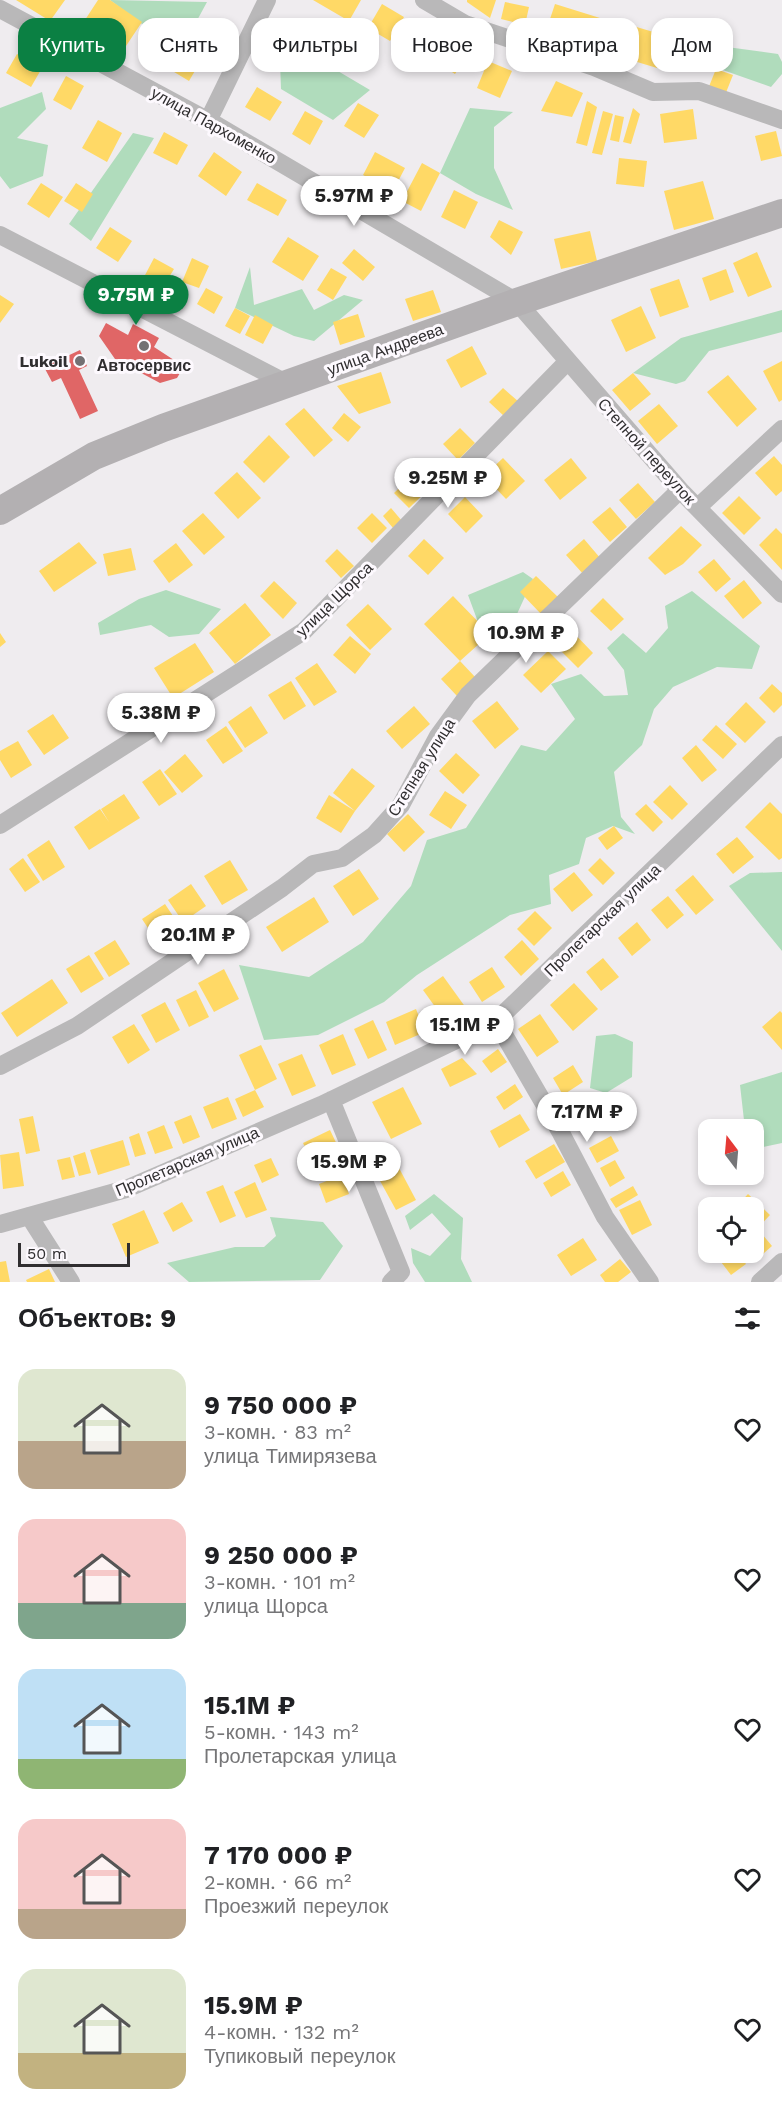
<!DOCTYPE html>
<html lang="ru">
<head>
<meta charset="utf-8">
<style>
	body { margin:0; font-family:"Work Sans",sans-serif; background:#f2f2f2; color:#202124; height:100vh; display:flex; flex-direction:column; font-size:22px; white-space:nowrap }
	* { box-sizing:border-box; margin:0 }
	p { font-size:20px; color:#757577 }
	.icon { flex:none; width:33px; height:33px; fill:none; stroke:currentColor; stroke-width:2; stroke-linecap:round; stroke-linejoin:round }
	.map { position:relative; height:1282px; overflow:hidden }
	.panel { display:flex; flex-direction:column; background:#fff; flex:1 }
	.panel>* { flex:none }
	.guide { position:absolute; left:18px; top:18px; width:747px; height:54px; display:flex; gap:12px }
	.needle { width:39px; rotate:344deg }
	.tools { position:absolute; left:698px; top:1119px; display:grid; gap:12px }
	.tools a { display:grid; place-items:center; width:66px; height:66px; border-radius:12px; background:#fff; box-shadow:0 3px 9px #0003; font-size:30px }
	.scale { position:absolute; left:18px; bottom:15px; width:112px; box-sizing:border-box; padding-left:6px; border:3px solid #302e30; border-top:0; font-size:16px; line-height:21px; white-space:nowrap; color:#302e30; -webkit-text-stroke:4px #fdf9fe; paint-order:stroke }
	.price { position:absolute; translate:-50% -51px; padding:0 14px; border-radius:21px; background:#fff; color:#222; font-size:20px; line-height:39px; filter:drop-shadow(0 2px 3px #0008) }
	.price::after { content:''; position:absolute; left:50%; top:36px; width:18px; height:14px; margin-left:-9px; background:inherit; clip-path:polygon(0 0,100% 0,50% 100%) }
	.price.on { background:#0b8043; color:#fff }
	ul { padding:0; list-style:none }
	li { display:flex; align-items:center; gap:18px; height:150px; padding:0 18px }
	li span { display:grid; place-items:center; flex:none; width:168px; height:120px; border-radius:18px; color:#555 }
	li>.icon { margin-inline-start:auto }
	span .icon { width:72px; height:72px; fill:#fffc; stroke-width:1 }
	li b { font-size:26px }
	h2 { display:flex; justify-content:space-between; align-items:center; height:72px; padding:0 18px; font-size:26px }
	.chip { padding:0 21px; border-radius:18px; background:#fff; box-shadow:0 3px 9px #0003; font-size:21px; line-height:54px }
	.chip.on { background:#0b8043; color:#fff }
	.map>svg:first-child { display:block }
	.forest { fill:#b0dcbc }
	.homes { fill:#ffd966 }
	.shops { fill:#e06666 }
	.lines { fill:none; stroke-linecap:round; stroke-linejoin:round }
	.minor { stroke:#b9b8b9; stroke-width:18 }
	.primary { stroke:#b3b0b2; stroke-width:28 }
	.poi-dot { fill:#737073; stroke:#fdf9fe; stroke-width:2 }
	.labels { text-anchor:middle; stroke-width:6; stroke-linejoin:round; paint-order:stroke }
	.street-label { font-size:16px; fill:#302e30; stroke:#fdf9fe }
	.poi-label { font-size:16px; font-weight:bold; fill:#302e30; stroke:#fdf9fe; text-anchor:end }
</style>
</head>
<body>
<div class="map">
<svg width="782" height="1282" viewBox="0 0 782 1282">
	<rect width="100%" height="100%" fill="#efecef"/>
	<path class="forest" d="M110,0L207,2L194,26L204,47L178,51Z
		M690,42L778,54L782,62V74L771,87L683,56Z
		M309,54L370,90L333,120L281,89L280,61Z
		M42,92L46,109L17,138L48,145L43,176L10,189L0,176V108Z
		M470,108L513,112L494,127V168L513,210L476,194L440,173Z
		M133,133L154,138L91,241L69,224Z
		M250,267L254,305L302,289L314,310L344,295L363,300L314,341L294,336L235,308Z
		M782,310V332L709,351L685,381L676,384L633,373L681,338Z
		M523,572L533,579L507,636L478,622L468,595Z
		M166,590L221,609L199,634L169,637L151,625L100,635L98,623L139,599Z
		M692,591L760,646L752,669L717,667L673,687L654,709L642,745L614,772L621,817L635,834L613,826L586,838L579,864L549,875L551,904L510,915L417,975L384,1002L318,1035L264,1040L239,965L309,977L363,942L411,886L427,840L466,828L521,745L546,751L575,719L551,684L581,674L604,696L628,695L624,670L607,648L623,633L646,653L668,628L665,606Z
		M782,872V951L729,886L750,873Z
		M615,1034L633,1042L632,1077L606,1093L590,1088L596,1036Z
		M782,1072V1143L753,1149V1130L745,1129L740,1085Z
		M434,1194L463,1218L461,1259L472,1282H425L413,1263L411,1248L430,1256L451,1234L432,1213L410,1230L405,1216Z
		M270,1217L323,1222L343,1246L320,1280L189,1282L167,1263L235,1247H264L276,1236Z"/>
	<path class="homes" d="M16,0H65L50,21Z
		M98,0H110L142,22L124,49L83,23Z
		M313,0H361L349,21Z
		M467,0H496L490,18L467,2Z
		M505,2L529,7L525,25L501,19Z
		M382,4L404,17L390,41L368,28Z
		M555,4L600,18L590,48L545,34Z
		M415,20L438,33L423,59L400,46Z
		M623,23L667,36L657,68L614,55Z
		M449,39L469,53L455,74L435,61Z
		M163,40L199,64L189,81L151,58Z
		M17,54L42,68L31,87L6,73Z
		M488,61L512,71L500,98L477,88Z
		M716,69L733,75L725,95L708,89Z
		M66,76L84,86L71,110L53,100Z
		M556,81L583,93L572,117L541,111Z
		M257,87L282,102L270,121L245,107Z
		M587,101L597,107L587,146L576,143Z
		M358,103L379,115L364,138L344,126Z
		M633,108L640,114L631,144L623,142Z
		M693,109L697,139L664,143L660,114Z
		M305,111L323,121L310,145L292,134Z
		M603,111L613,114L602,155L592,153Z
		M615,115L624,117L619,142L610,140Z
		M98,120L122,133L107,162L82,148Z
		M776,131L782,156L761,161L755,136Z
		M164,132L188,145L177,165L153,153Z
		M214,152L242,172L226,196L198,176Z
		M375,152L405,168L393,191L363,175Z
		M619,158L647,161L644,187L616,184Z
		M422,163L440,173L421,211L402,201Z
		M703,181L714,219L674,230L664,191Z
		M41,183L63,197L49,218L27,204Z
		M76,183L93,194L82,212L64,201Z
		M257,183L287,200L278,216L247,200Z
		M454,190L478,202L465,229L441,217Z
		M499,220L523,232L511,255L490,237Z
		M110,227L132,241L118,262L96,248Z
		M590,231L597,261L561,269L554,239Z
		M288,237L319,256L303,281L272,262Z
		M354,249L375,267L363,281L342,263Z
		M757,252L772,287L748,297L733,263Z
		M154,258L174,269L163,287L144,277Z
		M192,258L209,266L199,288L182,282Z
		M331,268L347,277L333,300L317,290Z
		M726,269L734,292L710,301L702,278Z
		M679,279L689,307L660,317L650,289Z
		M206,288L223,297L214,314L197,304Z
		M433,290L441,312L413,321L405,299Z
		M0,295L14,304L0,323Z
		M641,306L656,338L626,352L611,320Z
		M235,308L250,316L240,334L225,326Z
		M358,314L365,337L340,345L333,322Z
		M255,315L273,325L263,344L245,335Z
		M472,346L487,374L461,388L446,360Z
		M782,361V400L779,402L763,371Z
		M381,372L391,403L359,414L337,386Z
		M633,373L651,394L630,411L612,390Z
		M728,375L757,409L737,427L707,392Z
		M503,388L519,402L505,417L489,402Z
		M659,404L678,426L657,444L638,421Z
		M304,408L333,440L314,457L285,424Z
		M344,413L361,427L348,442L332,428Z
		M460,428L475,443L458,460L443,444Z
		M269,435L290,457L264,483L243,462Z
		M774,456L782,465V491L776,496L755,473Z
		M503,458L525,481L506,499L484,476Z
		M571,458L587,478L560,500L544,480Z
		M237,472L261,498L238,519L214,493Z
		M414,474L429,489L409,508L394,493Z
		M638,483L655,502L636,519L619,500Z
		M739,496L761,518L744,535L722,513Z
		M465,497L483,516L466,533L448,514Z
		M610,507L627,527L610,542L592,522Z
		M391,508L402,521L393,528L383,516Z
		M203,513L225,537L204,555L182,531Z
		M372,513L387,528L372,543L357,528Z
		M681,526L702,545L683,564L665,575L648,558Z
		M776,528L782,534V570L759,545Z
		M424,539L444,558L428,575L408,556Z
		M584,539L601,559L584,575L566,555Z
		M79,542L97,563L54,592L39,571Z
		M176,543L193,565L169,583L153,561Z
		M131,548L136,570L108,576L103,554Z
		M337,549L354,566L341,578L325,561Z
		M714,559L731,579L716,592L698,572Z
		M536,576L558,597L541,614L520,592Z
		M744,580L762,603L743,619L724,596Z
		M274,581L297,603L283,619L260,596Z
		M453,596L490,634L460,661L424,624Z
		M603,598L624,619L611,631L590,611Z
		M245,603L271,635L235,664L209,633Z
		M368,604L392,629L370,650L346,625Z
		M568,627L593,653L578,668L553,643Z
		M0,633L6,642L0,647Z
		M350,636L371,654L355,674L333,655Z
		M195,643L214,672L173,698L154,668Z
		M548,651L566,669L541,693L523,675Z
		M460,661L476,678L457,696L441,679Z
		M317,663L337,692L314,706L295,678Z
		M291,681L306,706L284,720L268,695Z
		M772,684L782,693V705L774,713L759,698Z
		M497,701L519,729L495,749L472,721Z
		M746,702L766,722L745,743L725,724Z
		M251,706L268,733L245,748L228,722Z
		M414,706L430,724L402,749L386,731Z
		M53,714L69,738L44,755L27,731Z
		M716,725L737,744L723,759L702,740Z
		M226,726L243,751L223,764L206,740Z
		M18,741L32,765L11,778L0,760V751Z
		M696,745L717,770L702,782L682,758Z
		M456,753L480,775L463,794L439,771Z
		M185,754L203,776L182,793L164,772Z
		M352,768L375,786L355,811L333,793Z
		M160,769L177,794L159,806L142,782Z
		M670,785L688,804L672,820L653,802Z
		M445,791L467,805L451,829L429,815Z
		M124,794L140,818L89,850L74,827L100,809L109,822L101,809Z
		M329,795L355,811L341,833L316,818Z
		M770,802L782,814V858L779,860L745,827Z
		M646,804L663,822L653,832L635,814Z
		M408,814L425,832L404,852L387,834Z
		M614,826L623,838L607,850L598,838Z
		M737,837L754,857L733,874L716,854Z
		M49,840L65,867L43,881L27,855Z
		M23,858L40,882L25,892L9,869Z
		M600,858L615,873L603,885L588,870Z
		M230,860L248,890L222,905L204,876Z
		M359,869L379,899L353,916L333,886Z
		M574,872L593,895L572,912L553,889Z
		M693,875L714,900L696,915L675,890Z
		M191,884L206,906L183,922L168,900Z
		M668,896L684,915L667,929L651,910Z
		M314,897L329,922L282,952L266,927Z
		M165,904L179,925L156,940L142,919Z
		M535,911L552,928L534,946L517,929Z
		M637,922L651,940L632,956L618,938Z
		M115,940L130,964L109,977L94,953Z
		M522,940L539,959L521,976L504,957Z
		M89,955L104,979L81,993L66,969Z
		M603,958L619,977L601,991L586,972Z
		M492,967L505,987L482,1002L469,982Z
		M224,969L239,999L214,1012L198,983Z
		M443,976L466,1008L446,1022L423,990Z
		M52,979L68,1003L17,1037L1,1013Z
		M574,983L598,1009L573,1031L550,1005Z
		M196,990L209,1017L189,1027L176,1000Z
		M165,1002L180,1030L156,1043L141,1015Z
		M416,1009L425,1032L395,1045L386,1022Z
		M780,1011L782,1013V1050L762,1027Z
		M540,1014L559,1042L537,1057L518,1029Z
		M373,1020L387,1050L368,1059L354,1029Z
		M134,1024L150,1050L128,1064L112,1037Z
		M343,1034L356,1065L332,1075L319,1045Z
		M261,1045L277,1079L255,1090L239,1055Z
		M498,1049L507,1062L491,1073L482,1061Z
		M302,1054L316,1086L292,1096L278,1064Z
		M462,1058L477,1074L450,1087L441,1069Z
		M573,1065L583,1082L563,1095L553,1078Z
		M515,1084L523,1097L504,1110L496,1097Z
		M403,1087L422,1124L391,1139L372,1102Z
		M255,1090L264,1107L243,1117L235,1099Z
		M228,1097L237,1119L212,1129L203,1107Z
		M598,1098L608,1118L581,1131L571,1111Z
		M520,1114L530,1130L499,1148L490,1131Z
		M191,1115L200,1137L183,1144L174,1122Z
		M33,1116L40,1151L26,1154L19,1119Z
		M164,1125L173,1148L155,1154L147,1132Z
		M330,1130L342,1155L315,1168L303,1143Z
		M139,1133L146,1154L135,1157L129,1137Z
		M611,1136L619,1151L597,1163L589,1148Z
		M123,1140L130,1165L98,1175L90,1150Z
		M554,1144L565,1162L536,1179L525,1161Z
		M19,1152L24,1186L3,1189L0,1155Z
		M85,1152L91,1173L79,1176L73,1156Z
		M70,1157L75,1177L62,1180L57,1160Z
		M271,1158L279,1175L262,1183L254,1165Z
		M615,1160L625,1178L610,1187L600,1168Z
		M399,1168L416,1200L396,1210L379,1179Z
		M563,1171L571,1185L551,1197L543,1183Z
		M342,1175L349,1194L326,1203L319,1184Z
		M255,1182L267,1210L246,1218L234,1192Z
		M223,1185L236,1216L220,1223L206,1192Z
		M633,1186L638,1195L616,1208L610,1199Z
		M748,1194L770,1215L755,1231L753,1208H735Z
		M640,1200L652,1225L632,1235L619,1210Z
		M182,1202L193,1221L173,1232L163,1213Z
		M144,1210L159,1243L126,1257L112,1224Z
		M762,1234L772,1246L757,1259L751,1252L753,1242Z
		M583,1238L597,1260L571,1276L557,1255Z
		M726,1252H737L746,1264L731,1275L718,1258Z
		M620,1259L631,1272L618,1282H605L600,1275Z
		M6,1261L10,1282H0V1262Z
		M49,1269L55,1282H27L26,1280Z"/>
	<path class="shops" d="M106,323L128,335L133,324L159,338L154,347L177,362L180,373L177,378L160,383L115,359L99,336Z
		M80,350L87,366L79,370L98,411L80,419L61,378L52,382L44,367Z"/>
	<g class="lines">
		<path class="minor" d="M424,0L465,24L594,67L653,92L699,91L782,120
			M0,9L218,126L517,302L680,490L782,594
			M208,121L267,0
			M0,235L288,384
			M698,507L782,429
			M0,825L304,631L567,362
			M496,1021L561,1133L605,1217L650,1282
			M0,1066L77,1026L282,888L313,864L342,858L374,835L401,805L438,736L468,695L680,490
			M331,1100L401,1272L391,1282
			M29,1216L71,1282
			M0,1224L126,1189L321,1105L496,1021L782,745
			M760,1282L782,1262"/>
		<path class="primary" d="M0,511L94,456L163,428L517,302L782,213"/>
	</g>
	<g class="poi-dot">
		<circle cx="144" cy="346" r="6"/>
		<circle cx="80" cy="361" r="6"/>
	</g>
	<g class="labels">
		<g class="street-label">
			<text transform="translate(214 125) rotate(29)" y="6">улица Пархоменко</text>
			<text transform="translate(385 349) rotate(-20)" y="6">улица Андреева</text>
			<text transform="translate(647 451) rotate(48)" y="6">Степной переулок</text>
			<text transform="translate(334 599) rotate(-44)" y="6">улица Щорса</text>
			<text transform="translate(421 767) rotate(-58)" y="6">Степная улица</text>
			<text transform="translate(602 920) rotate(-44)" y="6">Пролетарская улица</text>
			<text transform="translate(187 1161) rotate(-23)" y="6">Пролетарская улица</text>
		</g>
		<g class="poi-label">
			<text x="68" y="367">Lukoil</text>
			<text x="144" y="371" text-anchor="middle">Автосервис</text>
		</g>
	</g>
</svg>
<div class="tools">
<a><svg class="needle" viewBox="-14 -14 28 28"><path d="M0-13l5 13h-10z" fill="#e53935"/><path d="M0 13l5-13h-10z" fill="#757577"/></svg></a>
<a><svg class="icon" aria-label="locate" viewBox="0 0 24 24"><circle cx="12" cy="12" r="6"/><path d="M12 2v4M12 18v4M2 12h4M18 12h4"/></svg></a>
</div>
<div class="scale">50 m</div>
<b class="price" style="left:354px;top:227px">5.97M ₽</b>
<b class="price on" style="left:136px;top:326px">9.75M ₽</b>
<b class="price" style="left:448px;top:509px">9.25M ₽</b>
<b class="price" style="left:526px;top:664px">10.9M ₽</b>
<b class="price" style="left:161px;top:744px">5.38M ₽</b>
<b class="price" style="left:198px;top:966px">20.1M ₽</b>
<b class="price" style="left:465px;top:1056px">15.1M ₽</b>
<b class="price" style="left:587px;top:1143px">7.17M ₽</b>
<b class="price" style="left:349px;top:1193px">15.9M ₽</b>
<div class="guide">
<a class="chip on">Купить</a>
<a class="chip">Снять</a>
<a class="chip">Фильтры</a>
<a class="chip">Новое</a>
<a class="chip">Квартира</a>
<a class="chip">Дом</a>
</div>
</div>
<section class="panel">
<h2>Объектов: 9<svg class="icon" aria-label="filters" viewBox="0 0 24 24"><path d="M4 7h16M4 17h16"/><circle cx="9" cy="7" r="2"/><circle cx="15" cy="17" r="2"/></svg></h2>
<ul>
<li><span style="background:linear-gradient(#dfe7d0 60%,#b9a48a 0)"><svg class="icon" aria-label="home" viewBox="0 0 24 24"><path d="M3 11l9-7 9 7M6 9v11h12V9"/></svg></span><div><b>9 750 000 ₽</b><p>3-комн. · 83 m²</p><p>улица Тимирязева</p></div><svg class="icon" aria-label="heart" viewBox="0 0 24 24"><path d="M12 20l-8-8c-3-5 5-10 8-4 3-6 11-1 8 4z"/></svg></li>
<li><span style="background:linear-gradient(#f6c9c9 70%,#7fa58c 0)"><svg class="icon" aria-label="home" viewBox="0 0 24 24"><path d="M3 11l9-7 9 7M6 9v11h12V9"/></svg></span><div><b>9 250 000 ₽</b><p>3-комн. · 101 m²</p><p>улица Щорса</p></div><svg class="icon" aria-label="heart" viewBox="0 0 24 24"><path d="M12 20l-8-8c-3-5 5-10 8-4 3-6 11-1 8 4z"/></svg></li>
<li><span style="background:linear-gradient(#bfe0f5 75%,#8fb573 0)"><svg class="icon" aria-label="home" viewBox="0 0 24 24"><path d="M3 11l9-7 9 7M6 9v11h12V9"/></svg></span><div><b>15.1M ₽</b><p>5-комн. · 143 m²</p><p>Пролетарская улица</p></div><svg class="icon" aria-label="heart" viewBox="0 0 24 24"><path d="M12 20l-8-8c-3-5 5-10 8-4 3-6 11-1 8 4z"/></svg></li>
<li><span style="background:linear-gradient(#f6c9c9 75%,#b9a48a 0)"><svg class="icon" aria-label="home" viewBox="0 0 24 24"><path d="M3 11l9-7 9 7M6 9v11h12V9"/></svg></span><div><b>7 170 000 ₽</b><p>2-комн. · 66 m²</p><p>Проезжий переулок</p></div><svg class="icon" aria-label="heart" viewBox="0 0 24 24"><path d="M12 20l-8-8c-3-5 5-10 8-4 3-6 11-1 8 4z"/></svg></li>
<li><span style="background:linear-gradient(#dfe7d0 70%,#c2b280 0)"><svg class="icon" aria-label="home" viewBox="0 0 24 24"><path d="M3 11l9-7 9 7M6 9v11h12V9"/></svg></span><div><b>15.9M ₽</b><p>4-комн. · 132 m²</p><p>Тупиковый переулок</p></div><svg class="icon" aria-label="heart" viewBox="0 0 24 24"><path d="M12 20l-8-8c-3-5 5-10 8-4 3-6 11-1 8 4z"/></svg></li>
</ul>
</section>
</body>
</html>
